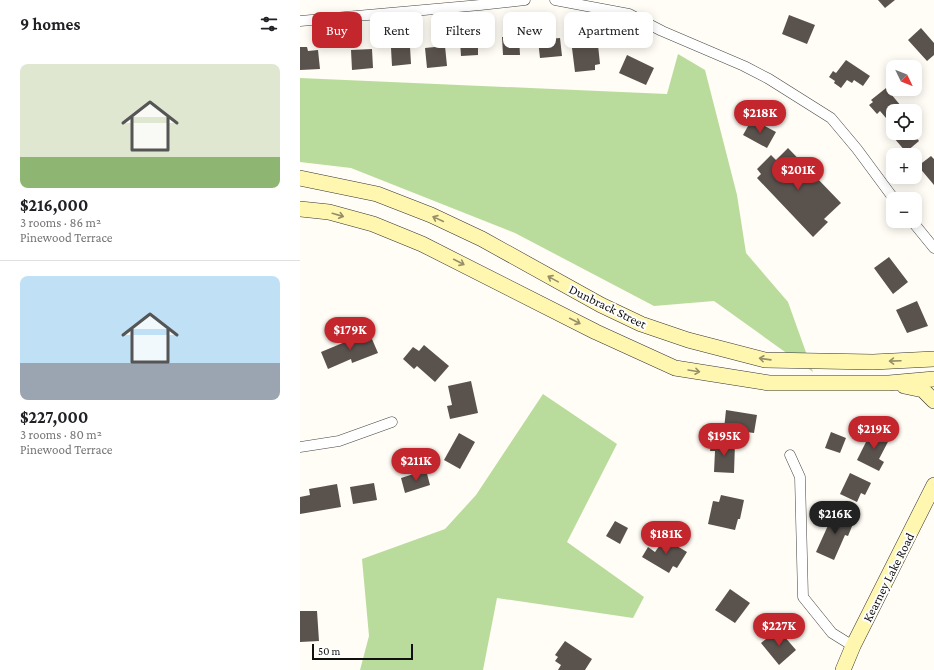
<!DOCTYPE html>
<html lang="en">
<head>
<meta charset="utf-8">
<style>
	body { margin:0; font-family:"Crimson Pro",serif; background:#f6f6f6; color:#202124; height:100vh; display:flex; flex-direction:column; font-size:15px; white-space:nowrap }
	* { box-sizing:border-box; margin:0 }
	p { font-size:13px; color:#757577 }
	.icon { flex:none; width:22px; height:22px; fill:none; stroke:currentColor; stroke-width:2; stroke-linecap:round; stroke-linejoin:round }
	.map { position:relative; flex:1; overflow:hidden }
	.panel { display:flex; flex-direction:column; background:#fff; width:300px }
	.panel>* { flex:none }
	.top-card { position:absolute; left:12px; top:12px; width:380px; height:36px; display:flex; gap:8px }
	.needle { width:26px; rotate:133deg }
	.fabs { position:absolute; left:586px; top:60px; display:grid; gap:8px }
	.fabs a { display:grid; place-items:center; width:36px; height:36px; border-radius:8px; background:#fff; box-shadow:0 2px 10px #0003; font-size:20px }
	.scale { position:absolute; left:12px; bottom:10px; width:101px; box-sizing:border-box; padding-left:4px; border:2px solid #111; border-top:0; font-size:11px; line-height:14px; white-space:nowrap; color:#111; -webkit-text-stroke:3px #fff; paint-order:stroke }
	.price { position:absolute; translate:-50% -34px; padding:0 9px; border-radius:14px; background:#c4262e; color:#fff; font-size:13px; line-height:26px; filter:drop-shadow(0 1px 2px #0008) }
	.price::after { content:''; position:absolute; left:50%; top:24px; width:12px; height:9px; margin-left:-6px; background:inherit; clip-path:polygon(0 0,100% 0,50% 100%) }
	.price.current { background:#222; color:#fff }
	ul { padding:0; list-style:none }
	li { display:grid; align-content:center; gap:8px; height:212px; padding:0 20px }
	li+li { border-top:1px solid #e0e0e0 }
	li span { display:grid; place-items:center; height:124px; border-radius:8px; color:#555 }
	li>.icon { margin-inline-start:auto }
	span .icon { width:72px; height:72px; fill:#fffc; stroke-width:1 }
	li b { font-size:17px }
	h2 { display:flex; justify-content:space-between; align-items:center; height:48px; padding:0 20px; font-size:17px }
	.pill { padding:0 14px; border-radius:8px; background:#fff; box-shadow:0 2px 10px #0003; font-size:14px; line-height:36px }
	.pill.current { background:#c4262e; color:#fff }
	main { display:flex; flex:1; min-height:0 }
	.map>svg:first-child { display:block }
	.forest { fill:#b9dc9c }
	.building { fill:#5a524d }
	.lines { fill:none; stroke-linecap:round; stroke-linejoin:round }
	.minor-casing { stroke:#444; stroke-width:11 }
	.secondary-casing { stroke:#333; stroke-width:16 }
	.minor { stroke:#fff; stroke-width:10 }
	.secondary { stroke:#fff6b0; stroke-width:15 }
	.oneway { stroke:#948f68 }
	.labels { text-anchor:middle; stroke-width:4; stroke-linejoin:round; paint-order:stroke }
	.street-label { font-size:13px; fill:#111; stroke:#fff }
</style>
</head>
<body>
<main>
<section class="panel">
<h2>9 homes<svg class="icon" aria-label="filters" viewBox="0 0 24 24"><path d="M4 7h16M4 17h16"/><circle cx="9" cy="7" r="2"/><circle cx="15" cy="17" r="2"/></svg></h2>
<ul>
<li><span style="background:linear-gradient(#dfe7d0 75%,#8fb573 0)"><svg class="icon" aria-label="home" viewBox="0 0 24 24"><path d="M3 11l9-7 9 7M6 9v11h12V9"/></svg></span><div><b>$216,000</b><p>3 rooms · 86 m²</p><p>Pinewood Terrace</p></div></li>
<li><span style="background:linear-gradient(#bfe0f5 70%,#9aa5b1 0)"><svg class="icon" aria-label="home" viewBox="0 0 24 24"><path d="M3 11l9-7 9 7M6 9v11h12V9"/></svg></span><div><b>$227,000</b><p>3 rooms · 80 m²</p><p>Pinewood Terrace</p></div></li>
</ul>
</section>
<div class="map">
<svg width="634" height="670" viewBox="0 0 634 670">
	<rect width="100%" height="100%" fill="#fffdf5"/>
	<path class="forest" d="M378,54L405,70L437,195L446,253L488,302L513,372L414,301L354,306L215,233L51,168L0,162V78L367,94Z
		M243,394L317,444L267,542L344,597L333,618L197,598L183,670H60L69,636L62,559L145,529L176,495Z"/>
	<path class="building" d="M578,0H595L585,8Z
		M489,15L515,25L507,44L482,34Z
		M621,28L634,43V55L627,61L608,40Z
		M202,37H219L220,55H203Z
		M260,38L262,56L240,58L238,40Z
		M183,39V45L178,46V55L161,56L160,41Z
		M298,45L300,64L295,65V70L275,72L272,48Z
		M145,46L147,66L127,68L125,48Z
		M0,47H7L8,51L18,50L20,69L0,70Z
		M110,47L111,64L92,66L91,48Z
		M72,49L73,68L52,70L51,50Z
		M327,55L354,68L346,85L319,73Z
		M546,60L570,76L563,86L554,80L552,83L547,80L541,88L534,83L535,81L529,77L533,71L536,73Z
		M586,88L601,106L586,118L580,111L577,114L569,105L573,102L571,100Z
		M452,119L476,132L467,148L443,135Z
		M593,127V133H613L619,141L606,152L588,131Z
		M488,148L541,203L524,219L528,222L513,237L457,178L461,174L457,169L471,155L476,160Z
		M631,156L634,159V185L618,166Z
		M589,257L608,282L593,294L574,268Z
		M617,301L628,326L607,333L596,310Z
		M69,332L78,353L52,363L51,359L28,369L21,352Z
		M124,345L149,366L135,382L117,366L114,369L103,359L113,347L119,351Z
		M171,381L178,413L150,419L147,406L152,405L148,386Z
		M426,410L457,415L454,433L424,429Z
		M580,430L591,436L579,459L584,462L579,471L557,460L571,432L577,435Z
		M531,432L546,438L540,453L525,448Z
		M159,433L175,442L160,469L144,460Z
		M411,442L435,443L434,473L414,472L415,451H410Z
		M126,470L130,485L105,493L101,478Z
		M550,473L571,483L565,495L561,493L557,502L540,494Z
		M74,483L77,500L53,504L50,487Z
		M37,484L41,507L0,514V497L10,495L9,489Z
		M421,495L444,500L440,519H438L435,530L408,524L413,501L419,502Z
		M535,510L555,519L548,536L545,535L534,560L516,552Z
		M315,521L328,528L320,544L306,536Z
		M364,534L368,537L367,540L387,552L377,568L373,566L369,573L342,557L348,547L355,552L362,542L360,540Z
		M430,589L450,603L435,623L415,610Z
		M0,611H17L19,641L0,642Z
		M478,629L496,650L479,665L461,643Z
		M265,641L292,659L285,670H258L261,665L255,661L258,657L255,655Z"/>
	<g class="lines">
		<g class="minor-casing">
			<path id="minor" d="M255,0L329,14L362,31L444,66L469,79L531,118L557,149L594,199
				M0,21L180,5L225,0
				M612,221L634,248
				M0,447L39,441L92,422
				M490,455L500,477L503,597L532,633L553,646"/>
		</g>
		<g class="secondary-casing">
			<path id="secondary" d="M0,178L77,194L131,215L182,239L301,305L341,324L388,340L465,360L573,362L634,359
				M0,209L29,212L73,224L122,244L296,332L375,368L469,383H589L634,379
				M604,386L623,390L634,401
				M543,670L553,646L634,485"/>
		</g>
		<use href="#minor" class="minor"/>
		<use href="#secondary" class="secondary"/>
	</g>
	<defs><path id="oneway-shaft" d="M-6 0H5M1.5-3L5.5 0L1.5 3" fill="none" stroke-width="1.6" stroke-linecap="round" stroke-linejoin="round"/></defs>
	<g class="oneway">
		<use href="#oneway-shaft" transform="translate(38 215) rotate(16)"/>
		<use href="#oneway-shaft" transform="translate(138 219) rotate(-155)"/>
		<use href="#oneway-shaft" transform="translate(159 262) rotate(27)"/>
		<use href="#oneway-shaft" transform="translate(253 279) rotate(-151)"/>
		<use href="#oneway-shaft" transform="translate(275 321) rotate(27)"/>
		<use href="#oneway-shaft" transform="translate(465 359) rotate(-172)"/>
		<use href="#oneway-shaft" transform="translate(595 361) rotate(178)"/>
		<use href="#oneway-shaft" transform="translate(394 371) rotate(9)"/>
	</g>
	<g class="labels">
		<g class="street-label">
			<text transform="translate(308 306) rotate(26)" y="5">Dunbrack Street</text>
			<text transform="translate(588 577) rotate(-63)" y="5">Kearney Lake Road</text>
		</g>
	</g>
</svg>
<div class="fabs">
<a><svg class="needle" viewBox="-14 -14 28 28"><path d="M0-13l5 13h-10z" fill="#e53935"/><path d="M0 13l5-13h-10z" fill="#757577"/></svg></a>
<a><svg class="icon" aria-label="locate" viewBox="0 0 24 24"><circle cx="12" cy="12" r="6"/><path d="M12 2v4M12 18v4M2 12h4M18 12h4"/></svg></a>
<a>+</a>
<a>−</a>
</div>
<div class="scale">50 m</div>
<b class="price" style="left:460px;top:134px">$218K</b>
<b class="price" style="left:498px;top:191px">$201K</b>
<b class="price" style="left:50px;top:351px">$179K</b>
<b class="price" style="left:574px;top:450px">$219K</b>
<b class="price" style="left:424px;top:457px">$195K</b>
<b class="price" style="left:116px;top:482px">$211K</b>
<b class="price current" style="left:535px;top:535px">$216K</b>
<b class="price" style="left:366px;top:555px">$181K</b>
<b class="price" style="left:479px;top:647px">$227K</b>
<div class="top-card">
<a class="pill current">Buy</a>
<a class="pill">Rent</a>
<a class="pill">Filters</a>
<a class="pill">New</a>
<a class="pill">Apartment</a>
</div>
</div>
</main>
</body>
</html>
